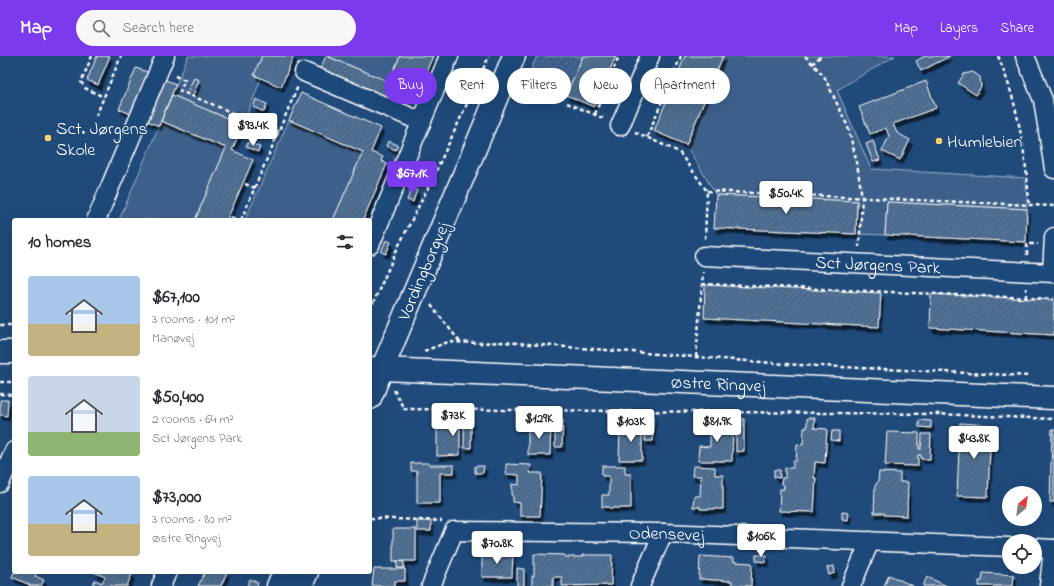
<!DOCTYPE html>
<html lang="en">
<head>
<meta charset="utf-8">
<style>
	body { margin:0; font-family:"Indie Flower",sans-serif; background:#f7f7f7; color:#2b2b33; height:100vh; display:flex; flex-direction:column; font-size:15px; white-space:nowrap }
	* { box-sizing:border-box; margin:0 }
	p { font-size:13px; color:#7c7c81 }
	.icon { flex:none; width:22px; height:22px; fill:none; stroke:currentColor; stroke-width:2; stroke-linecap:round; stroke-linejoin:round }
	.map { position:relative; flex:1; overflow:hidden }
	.panel { position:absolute; left:12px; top:162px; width:360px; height:356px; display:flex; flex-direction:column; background:#fff; border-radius:4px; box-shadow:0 4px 16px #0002 }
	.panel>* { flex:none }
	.banner { position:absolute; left:384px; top:12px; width:380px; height:36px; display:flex; gap:8px }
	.needle { width:26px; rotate:29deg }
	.controls { position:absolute; left:1002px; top:430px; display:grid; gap:8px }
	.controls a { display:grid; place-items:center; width:40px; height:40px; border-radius:50%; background:#fff; box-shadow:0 4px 16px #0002; font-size:20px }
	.price { position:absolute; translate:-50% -34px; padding:0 9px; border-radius:4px; background:#fff; color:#222; font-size:13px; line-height:26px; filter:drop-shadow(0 1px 2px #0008) }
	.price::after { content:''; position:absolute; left:50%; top:24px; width:12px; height:9px; margin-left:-6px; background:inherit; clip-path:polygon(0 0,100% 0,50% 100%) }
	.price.active { background:#7c3aed; color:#fff }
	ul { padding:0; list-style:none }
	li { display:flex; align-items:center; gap:12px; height:100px; padding:0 16px }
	li span { display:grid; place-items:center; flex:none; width:112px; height:80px; border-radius:4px; color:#555 }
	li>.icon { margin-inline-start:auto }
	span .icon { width:48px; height:48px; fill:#fffc; stroke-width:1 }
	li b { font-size:17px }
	h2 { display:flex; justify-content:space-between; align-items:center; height:48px; padding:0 16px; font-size:17px }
	.tag { padding:0 14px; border-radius:18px; background:#fff; box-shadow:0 4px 16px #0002; font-size:14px; line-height:36px }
	.tag.active { background:#7c3aed; color:#fff }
	header { display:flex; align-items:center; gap:24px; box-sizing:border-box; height:56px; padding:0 20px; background:#7c3aed; color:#fff }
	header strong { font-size:19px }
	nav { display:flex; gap:22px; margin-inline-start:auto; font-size:14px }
	.search { width:280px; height:36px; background:#f7f7f7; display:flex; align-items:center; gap:10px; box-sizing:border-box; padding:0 14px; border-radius:22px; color:#7c7c81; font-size:15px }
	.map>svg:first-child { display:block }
	.grass { fill:url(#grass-dots); stroke:#9eb0c5 }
	.park { fill:#3c618b; stroke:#9eb0c5 }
	.building { fill:url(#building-hatch); stroke:#fff; filter:url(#shadow) }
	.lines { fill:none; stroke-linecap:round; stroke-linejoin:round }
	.minor-casing { stroke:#fff; stroke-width:21 }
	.tertiary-casing { stroke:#fff; stroke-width:25 }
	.primary-casing { stroke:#fff; stroke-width:25 }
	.path { stroke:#fff; stroke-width:2.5; stroke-dasharray:4 3; stroke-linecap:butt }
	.minor { stroke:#1f4a7a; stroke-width:18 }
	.tertiary { stroke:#1f4a7a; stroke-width:22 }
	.primary { stroke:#1f4a7a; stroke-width:22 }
	.poi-dot { fill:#ffd166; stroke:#1f4a7a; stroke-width:1.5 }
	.labels { text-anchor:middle; stroke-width:3; stroke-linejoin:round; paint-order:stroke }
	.poi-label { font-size:18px; fill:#fff; stroke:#1f4a7a; text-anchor:start }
	.street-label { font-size:18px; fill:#fff; stroke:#1f4a7a }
</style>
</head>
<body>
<header>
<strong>Map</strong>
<div class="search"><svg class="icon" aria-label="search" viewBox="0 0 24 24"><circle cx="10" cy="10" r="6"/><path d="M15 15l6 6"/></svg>Search here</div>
<nav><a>Map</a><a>Layers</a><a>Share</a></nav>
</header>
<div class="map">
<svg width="1054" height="530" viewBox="0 0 1054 530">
	<defs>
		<pattern id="grass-dots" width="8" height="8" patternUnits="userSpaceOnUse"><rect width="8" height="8" fill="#3c618b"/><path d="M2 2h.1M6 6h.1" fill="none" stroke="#59799c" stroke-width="1.8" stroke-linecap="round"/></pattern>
		<pattern id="building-hatch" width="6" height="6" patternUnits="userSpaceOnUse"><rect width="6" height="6" fill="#507197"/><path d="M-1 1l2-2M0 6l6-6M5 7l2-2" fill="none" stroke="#4e5b6a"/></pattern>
		<filter id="shadow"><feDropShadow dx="2.5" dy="4.5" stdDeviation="0" flood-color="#0009"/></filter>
	</defs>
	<rect width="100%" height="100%" fill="#1f4a7a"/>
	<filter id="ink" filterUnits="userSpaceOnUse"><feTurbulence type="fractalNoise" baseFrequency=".025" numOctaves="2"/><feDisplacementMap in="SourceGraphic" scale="8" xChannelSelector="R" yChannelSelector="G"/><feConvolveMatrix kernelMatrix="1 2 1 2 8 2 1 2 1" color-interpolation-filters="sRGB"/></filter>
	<g filter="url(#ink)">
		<path class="grass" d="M537,0H583L566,39L528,20Z"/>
		<path class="park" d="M188,0H262L254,19L261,23L243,69L172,39Z
			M328,0H400L389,26Z
			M723,0H895L837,34L871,113L1026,122L1027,153L887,146L885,179L856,178L857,145L716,139L686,89Z
			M289,64L363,96L333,164H245Z
			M161,65L226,92L195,164H119Z"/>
		<path class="building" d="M97,0H110L98,29L87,24Z
			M262,0H294L281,31L254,19Z
			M326,0L395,28L389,42L320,13Z
			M400,0H433L419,33L391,21Z
			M583,0H616L594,51L566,39Z
			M685,0H723L686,89L654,75Z
			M925,0H950L921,15L916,5Z
			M136,12L150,17L133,59L119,53Z
			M973,16L980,21L981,31L976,39L958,27L964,18Z
			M194,22L199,24L194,37L188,34Z
			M163,23L176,28L159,70L145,64Z
			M926,25L936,52L893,68L897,77L910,84L900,104L882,95L889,80L886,72L870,78L859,51Z
			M301,37L381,72L371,96L383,101L381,105L387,108L363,164H333L363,96L289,64Z
			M172,39L243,69L232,94L253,104L227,164H195L226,92L161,65Z
			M256,43L267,48L264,56L253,51Z
			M388,85L398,89L396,94L386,90Z
			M873,85L880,104L873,106L866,88Z
			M248,86L260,91L258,96L246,91Z
			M412,132L417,134L413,146L407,144Z
			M716,139L857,145L856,178L714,172Z
			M887,146L1027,153L1026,186L885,179Z
			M386,184L391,186L386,198L381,196Z
			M705,229L881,237L879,271L704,262Z
			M931,238L1054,244V279L930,272Z
			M0,344H8L7,360L0,359Z
			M457,360H471V392H464V369H460V399L437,400V368H457Z
			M637,361H653V385H645V368H637Z
			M700,361H713V370L733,371L732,405H698L699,390L710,391V370H700Z
			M807,362H815L814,372L827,373L825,407L815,406L814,422H816L814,456L779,455L780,433H784V429L781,428L782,422H785V412H793V405H796L797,388L803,389L804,372H807Z
			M736,363H744V395L736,396Z
			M555,364H563L562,391H555Z
			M919,364L931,365V372L919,371Z
			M960,367L991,369L988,441L957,440Z
			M528,369H551L550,399H528Z
			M620,370H642V404H619Z
			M1052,373H1054V446H1050Z
			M832,375H839V385L831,384Z
			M887,376L919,377V393H921L922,378H931L930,403H921V399H918V410L885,409Z
			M411,407H429V409H454V417H440V447H417V415H411Z
			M506,408L531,409L530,417H542L540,460H520V447L513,446V440H512V428L519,429V419L506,418Z
			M475,410H484L483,417H475Z
			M602,410H625V418H631V452H609V451H602V439H609V420H602Z
			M693,410L715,411V419H723V453H700V451H693L694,440H700L701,420H692Z
			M774,414H780V422L774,421Z
			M879,416L900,417V426H908L907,460L884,459V457H874L875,430L878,425Z
			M842,456L849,457L848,464L842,463Z
			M417,465H431V475H417Z
			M393,473H416V505H393Z
			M482,498H513L512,521H482Z
			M534,498L565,499V501H582V499H612L611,529L562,530V521H553V530H532V520H534Z
			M756,499H767L766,506L756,505Z
			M700,500L734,502V506L752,507L751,530L732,529V525L699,523Z
			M397,505L404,506V512H397Z
			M834,510L835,517L829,519L827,511Z
			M517,512L524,513V530H517Z
			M374,513H405V525H395V530H372Z
			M14,516H37L35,520L44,524L41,530H29L30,529L12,521Z
			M94,516H128L132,518L127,530H92L95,524L102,527L105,521Z
			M205,516H227L221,530H198Z
			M983,517L1014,519L1013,530H979V525H982Z
			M889,519L913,530H884Z
			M927,521L947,530H923Z
			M250,523L258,527L257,530H247Z"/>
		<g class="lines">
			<g class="minor-casing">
				<g id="minor">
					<path d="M1025,0L1043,44L1054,113"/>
					<path d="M304,16L422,66"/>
					<path d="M620,70L650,0"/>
					<path d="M97,162L165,0"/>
					<path d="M370,189L449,0"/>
					<path id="s1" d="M704,200L1054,217"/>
					<path d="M1052,216L1054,181"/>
					<path d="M0,427L14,395"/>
					<path d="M1035,492L1054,493"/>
					<path d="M161,530L167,516"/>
					<path id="s2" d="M431,530L454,475L663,477L1009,491"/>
					<path d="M640,530L663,477"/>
					<path d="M851,530L870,485"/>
					<path d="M1049,530L1053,493"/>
				</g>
			</g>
			<g class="tertiary-casing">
				<g id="tertiary">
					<path id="s3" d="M514,0L382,313L1054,342"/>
				</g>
			</g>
			<g class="primary-casing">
				<path id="primary" d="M0,296H14
					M370,312L382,313L370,342
					M278,530L284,516
					M301,530L307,516"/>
			</g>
			<path class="path" d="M92,0L81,26L85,32L104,41
				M805,0L824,20L848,71L857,107L862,142L859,191
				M998,0C1018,47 1026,98 1029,148
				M812,8L821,0
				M175,20L185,24L180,35L279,76
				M567,47L605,63
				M595,58L619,0
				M96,60L121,0
				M635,76L679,96L707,135L705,183
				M647,81L681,0
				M245,128L255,132
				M707,135L1054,150
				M231,161L238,164
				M241,164L298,30
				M1027,199V188H1038
				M702,228L1054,243
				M1026,242V232
				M431,249L460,286
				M370,254L398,191L431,126L489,0
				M0,269H14
				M424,295L448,286L481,287L503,286L799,309L1030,320
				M696,301L703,216
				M0,326H14
				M394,334L404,353L937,358L1054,363
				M0,338L14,339
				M370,462L442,465"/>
			<use href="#minor" class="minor"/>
			<use href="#tertiary" class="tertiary"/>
			<use href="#primary" class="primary"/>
		</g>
	</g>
	<g class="poi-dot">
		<circle cx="48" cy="82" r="4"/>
		<circle cx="939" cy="85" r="4"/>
	</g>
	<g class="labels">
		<g class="poi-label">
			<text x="56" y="78">Sct. Jørgens<tspan x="56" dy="21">Skole</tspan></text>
			<text x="947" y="91">Humlebien</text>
		</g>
		<g class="street-label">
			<text dy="6" stroke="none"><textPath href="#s1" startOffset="174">Sct Jørgens Park</textPath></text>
			<text transform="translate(423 215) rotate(-67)" y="6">Vordingborgvej</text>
			<text dy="6" stroke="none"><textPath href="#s3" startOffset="676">Østre Ringvej</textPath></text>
			<text dy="6" stroke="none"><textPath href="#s2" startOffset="272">Odensevej</textPath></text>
		</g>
	</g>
</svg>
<div class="controls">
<a><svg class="needle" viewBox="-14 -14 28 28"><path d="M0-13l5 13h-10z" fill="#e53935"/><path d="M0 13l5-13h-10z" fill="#7c7c81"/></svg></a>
<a><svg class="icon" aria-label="locate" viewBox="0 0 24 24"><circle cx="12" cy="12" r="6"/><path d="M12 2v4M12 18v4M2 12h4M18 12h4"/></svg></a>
</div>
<b class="price" style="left:253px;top:91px">$93.4K</b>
<b class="price active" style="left:412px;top:139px">$67.1K</b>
<b class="price" style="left:786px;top:159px">$50.4K</b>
<b class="price" style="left:453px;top:381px">$73K</b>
<b class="price" style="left:539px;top:384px">$129K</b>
<b class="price" style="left:631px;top:387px">$103K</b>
<b class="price" style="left:717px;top:387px">$81.9K</b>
<b class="price" style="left:974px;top:404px">$43.8K</b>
<b class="price" style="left:761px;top:502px">$106K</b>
<b class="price" style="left:497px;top:509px">$70.8K</b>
<div class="banner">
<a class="tag active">Buy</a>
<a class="tag">Rent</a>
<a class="tag">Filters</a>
<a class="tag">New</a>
<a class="tag">Apartment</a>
</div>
<section class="panel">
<h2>10 homes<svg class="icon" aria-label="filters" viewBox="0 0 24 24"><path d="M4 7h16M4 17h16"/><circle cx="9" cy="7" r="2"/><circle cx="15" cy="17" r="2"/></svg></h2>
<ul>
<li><span style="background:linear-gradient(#a9c7e8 60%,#c2b280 0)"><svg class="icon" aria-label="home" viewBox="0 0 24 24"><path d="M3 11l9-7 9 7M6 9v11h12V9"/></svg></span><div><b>$67,100</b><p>3 rooms · 101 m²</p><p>Manøvej</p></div></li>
<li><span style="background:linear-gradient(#c9d6e8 70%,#8fb573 0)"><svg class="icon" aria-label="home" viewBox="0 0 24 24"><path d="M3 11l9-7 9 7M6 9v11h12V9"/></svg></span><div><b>$50,400</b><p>2 rooms · 64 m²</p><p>Sct Jørgens Park</p></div></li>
<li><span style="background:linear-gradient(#a9c7e8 60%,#c2b280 0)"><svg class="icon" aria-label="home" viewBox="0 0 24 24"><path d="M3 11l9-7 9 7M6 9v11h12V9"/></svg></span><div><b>$73,000</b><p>3 rooms · 80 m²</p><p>Østre Ringvej</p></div></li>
</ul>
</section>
</div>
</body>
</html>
